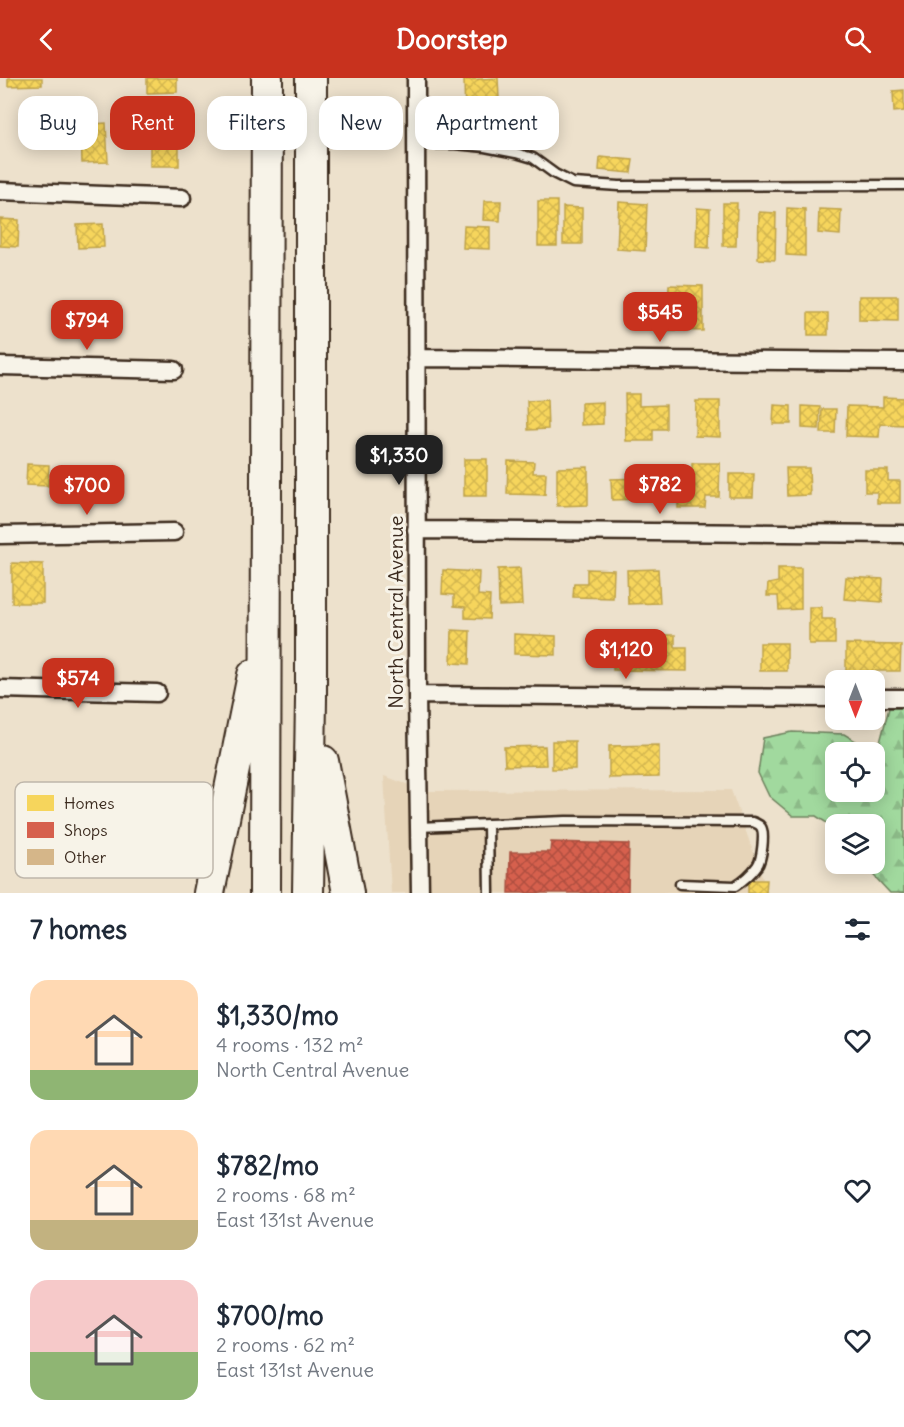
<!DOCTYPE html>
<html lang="en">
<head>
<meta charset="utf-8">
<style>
	body { margin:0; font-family:Delius,sans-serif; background:#f2f2f3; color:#1f2937; height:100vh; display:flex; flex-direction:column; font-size:22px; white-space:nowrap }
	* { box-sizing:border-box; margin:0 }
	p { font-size:20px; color:#747a83 }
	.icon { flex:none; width:33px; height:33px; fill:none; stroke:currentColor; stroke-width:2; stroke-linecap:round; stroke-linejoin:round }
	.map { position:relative; height:815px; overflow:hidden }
	.drawer { display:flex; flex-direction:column; background:#fff; flex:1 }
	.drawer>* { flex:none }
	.top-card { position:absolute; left:18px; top:18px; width:600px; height:54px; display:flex; gap:12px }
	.needle { width:39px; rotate:180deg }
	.buttons { position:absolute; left:825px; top:592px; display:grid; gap:12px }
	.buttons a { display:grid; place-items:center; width:60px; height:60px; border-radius:12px; background:#fff; box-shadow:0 3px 15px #0003; font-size:30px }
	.price { position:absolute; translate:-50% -51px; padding:0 14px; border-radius:12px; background:#c8321e; color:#fff; font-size:20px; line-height:39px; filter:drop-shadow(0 2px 3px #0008) }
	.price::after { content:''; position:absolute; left:50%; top:36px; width:18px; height:14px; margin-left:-9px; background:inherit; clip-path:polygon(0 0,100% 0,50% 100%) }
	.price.selected { background:#222; color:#fff }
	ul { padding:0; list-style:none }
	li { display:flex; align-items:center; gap:18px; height:150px; padding:0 30px }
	li span { display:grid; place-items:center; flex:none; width:168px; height:120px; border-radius:18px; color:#555 }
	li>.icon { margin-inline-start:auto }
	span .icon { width:72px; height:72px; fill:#fffc; stroke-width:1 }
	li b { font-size:26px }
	h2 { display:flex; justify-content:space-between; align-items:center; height:72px; padding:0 30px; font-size:26px }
	.pill { padding:0 21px; border-radius:18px; background:#fff; box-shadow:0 3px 15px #0003; font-size:21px; line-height:54px }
	.pill.selected { background:#c8321e; color:#fff }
	header { display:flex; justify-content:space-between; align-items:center; height:78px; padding:0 30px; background:#c8321e; color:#fff; font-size:27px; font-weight:700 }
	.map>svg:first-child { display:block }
	.built { fill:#e6d4b8 }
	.forest { fill:url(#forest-firs); stroke:#6e825e; stroke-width:1.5; fill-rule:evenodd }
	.homes { fill:url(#homes-cross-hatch); stroke:#bea249; stroke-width:1.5 }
	.shops { fill:url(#shops-cross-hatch); stroke:#a8503f; stroke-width:1.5 }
	.building { fill:url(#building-cross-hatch); stroke:#3b2a1e; stroke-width:1.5 }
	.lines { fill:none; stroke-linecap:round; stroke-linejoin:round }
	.service-casing { stroke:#3b2a1e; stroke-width:13 }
	.minor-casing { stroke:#3b2a1e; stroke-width:21 }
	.motorway-casing { stroke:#3b2a1e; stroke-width:34 }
	.service { stroke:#f7f3e8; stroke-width:8 }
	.minor { stroke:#f7f3e8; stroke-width:16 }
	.motorway { stroke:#f7f3e8; stroke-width:30 }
	.labels { text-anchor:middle; stroke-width:6; stroke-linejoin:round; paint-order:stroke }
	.street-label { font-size:20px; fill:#3b2a1e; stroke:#f7f3e8 }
	.key { fill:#f7f3e8; stroke:#bfb7ab; stroke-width:1.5 }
	.key-label { font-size:16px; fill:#3b2a1e }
</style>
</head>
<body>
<header><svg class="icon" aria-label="back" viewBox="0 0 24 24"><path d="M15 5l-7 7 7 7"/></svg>Doorstep<svg class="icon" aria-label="search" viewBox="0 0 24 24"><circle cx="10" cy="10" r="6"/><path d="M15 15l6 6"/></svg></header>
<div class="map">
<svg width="904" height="815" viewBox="0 0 904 815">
	<defs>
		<pattern id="forest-firs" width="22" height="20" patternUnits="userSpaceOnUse" patternTransform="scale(1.5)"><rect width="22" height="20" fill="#a1d99e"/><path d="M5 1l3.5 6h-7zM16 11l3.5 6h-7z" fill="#8cba88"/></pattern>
		<pattern id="homes-cross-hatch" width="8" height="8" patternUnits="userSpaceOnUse" patternTransform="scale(1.5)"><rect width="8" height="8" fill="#f6d55c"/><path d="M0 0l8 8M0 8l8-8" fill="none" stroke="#d4b750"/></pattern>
		<pattern id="shops-cross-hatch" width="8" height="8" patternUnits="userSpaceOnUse" patternTransform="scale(1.5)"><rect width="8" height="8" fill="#d6604d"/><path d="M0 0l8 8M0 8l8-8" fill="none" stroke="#af4f3f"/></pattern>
		<pattern id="building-cross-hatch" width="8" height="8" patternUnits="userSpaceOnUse" patternTransform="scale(1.5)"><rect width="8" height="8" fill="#d5b689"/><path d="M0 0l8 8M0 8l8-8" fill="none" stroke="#ae946f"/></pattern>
	</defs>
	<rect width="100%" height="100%" fill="#ede1cc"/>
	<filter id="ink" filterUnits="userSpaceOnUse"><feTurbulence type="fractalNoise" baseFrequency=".0167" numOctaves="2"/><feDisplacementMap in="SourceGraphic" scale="12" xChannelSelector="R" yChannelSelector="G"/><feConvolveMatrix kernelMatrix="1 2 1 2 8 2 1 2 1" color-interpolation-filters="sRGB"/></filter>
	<g filter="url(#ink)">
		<path class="built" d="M384,698L409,707L411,815H391Z
			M731,712L768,815H429L427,713Z"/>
		<path class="forest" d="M889,630H904V815H890L863,786H874V747H836L835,750L816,738H793L769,718L758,695L763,660L792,654L844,656L877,676ZM836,675H874V714H836Z"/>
		<path class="homes" d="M8,0H42V7L8,8Z
			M147,0H177V14L147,15Z
			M498,0L500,41L465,43L464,2Z
			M904,12V33L894,34L893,13Z
			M150,44H179V88H150Z
			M106,45L108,84L82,85L81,47Z
			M600,79L633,82L631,95L599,92Z
			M484,123H501L500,143L483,142Z
			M538,123H557V168H538Z
			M619,124L647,126L645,173L617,171Z
			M723,125H737L736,168H723Z
			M563,129L582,130V166H563Z
			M697,130L710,131L709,170L696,169Z
			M787,130L805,131V178L786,177Z
			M819,131L841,132L840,157L818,155Z
			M759,134L776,135L775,182L758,181Z
			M0,141L19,142L18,169L0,168Z
			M103,146L104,169L78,170L77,147Z
			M464,148L490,149V171L463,170Z
			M669,207L703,208V253L668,252Z
			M859,218H898V243L859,242Z
			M637,235L663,236V250L637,249Z
			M808,235H828V257H808Z
			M625,316H639V328L666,327V351H653V363H626Z
			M883,319L904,320V347L880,346L879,359L846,358L847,328L883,329Z
			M547,322L548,351L528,352L527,323Z
			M696,323H720V359L695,358Z
			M603,324V346L581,347V325Z
			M774,327L791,328V346H773Z
			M802,328L820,329L819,351L802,350Z
			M822,331H836L835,355H821Z
			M464,381H487V418H464Z
			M508,383L534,384L533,395H546L545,417L507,416Z
			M692,385H720L719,419H706L705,430H678V407L692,408Z
			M27,386L49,387L48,408L26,407Z
			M588,389V427L557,428V390Z
			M786,390H809L810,417L787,418Z
			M865,392H888V403H900V425H877V414H865Z
			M729,396H754L753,419H729Z
			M644,400V421L612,422L611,401Z
			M12,485L43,486V525H12Z
			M520,490L522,527L499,528L498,491Z
			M778,490H801V531L779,532L778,518H767L768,506L778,504Z
			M587,491L614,492L613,520L573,519L574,505H587Z
			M658,491L660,525L628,526L627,492Z
			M443,492L479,494L478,517L490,518L489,541L465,540V529L454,528V517L442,516Z
			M846,499L883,501L882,524L844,521Z
			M809,529H822V541H835V566H809Z
			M452,552L470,553L469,586L451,585Z
			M514,556L556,558V577L514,576Z
			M650,557H675V569H687V593L613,592V568L650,569Z
			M760,565H787V593H760Z
			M846,566L901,567L900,593H846Z
			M552,663H575V691H552Z
			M659,667V699L609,700V668Z
			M545,668L546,687L505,688L504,669Z
			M748,802H767L766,815H748Z"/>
		<path class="shops" d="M551,764L629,766L628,815H509L510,774H550Z"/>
		<path class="building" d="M851,664L865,672L863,675H845Z"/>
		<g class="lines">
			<g class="service-casing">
				<path id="service" d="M416,66H455L485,69L516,75L533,80L555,96L573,105L619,108L904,107
					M488,746L566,743L753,744C757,746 759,746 761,749C765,755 762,782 757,788C752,795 743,803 735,808L680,806
					M419,749L488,746L489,815"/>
			</g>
			<g class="minor-casing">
				<path id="minor" d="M416,0L417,617L420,815
					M0,113L182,120
					M416,280L904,284
					M0,288L174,292
					M416,452L904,456
					M0,457L174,454
					M0,611L157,615
					M417,617L836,620
					M874,620H904"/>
			</g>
			<g class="motorway-casing">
				<path id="motorway" d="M323,683L348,815
					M209,815L253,597
					M265,815L267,0
					M308,815L311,621V0"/>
			</g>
			<use href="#service" class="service"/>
			<use href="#minor" class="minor"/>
			<use href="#motorway" class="motorway"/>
		</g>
	</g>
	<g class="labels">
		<g class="street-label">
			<text transform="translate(396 534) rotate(-90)" y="7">North Central Avenue</text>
		</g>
	</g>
	<rect x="15" y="704" width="198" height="96" rx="9" class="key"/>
	<rect x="27" y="717" width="27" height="16" fill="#f6d55c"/>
	<rect x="27" y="744" width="27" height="16" fill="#d6604d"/>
	<rect x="27" y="771" width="27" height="16" fill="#d5b689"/>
	<g class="key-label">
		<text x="64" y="731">Homes</text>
		<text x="64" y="758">Shops</text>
		<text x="64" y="785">Other</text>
	</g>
</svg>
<div class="buttons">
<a><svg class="needle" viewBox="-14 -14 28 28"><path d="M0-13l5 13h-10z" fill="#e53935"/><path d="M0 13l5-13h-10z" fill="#747a83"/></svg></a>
<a><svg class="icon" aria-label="locate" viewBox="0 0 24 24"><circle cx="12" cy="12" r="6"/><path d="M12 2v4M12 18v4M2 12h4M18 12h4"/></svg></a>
<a><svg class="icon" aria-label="layers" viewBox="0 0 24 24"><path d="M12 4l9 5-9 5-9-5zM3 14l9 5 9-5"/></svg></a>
</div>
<b class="price" style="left:660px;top:265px">$545</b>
<b class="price" style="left:87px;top:273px">$794</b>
<b class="price selected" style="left:399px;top:408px">$1,330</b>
<b class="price" style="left:660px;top:437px">$782</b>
<b class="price" style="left:87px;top:438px">$700</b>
<b class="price" style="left:626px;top:602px">$1,120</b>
<b class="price" style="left:78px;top:631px">$574</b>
<div class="top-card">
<a class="pill">Buy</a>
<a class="pill selected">Rent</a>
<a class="pill">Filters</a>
<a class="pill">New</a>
<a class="pill">Apartment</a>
</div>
</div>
<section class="drawer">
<h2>7 homes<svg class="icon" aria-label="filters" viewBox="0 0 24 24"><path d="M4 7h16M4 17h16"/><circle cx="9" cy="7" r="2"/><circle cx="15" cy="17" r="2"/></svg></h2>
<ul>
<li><span style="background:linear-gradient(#ffd9b3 75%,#8fb573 0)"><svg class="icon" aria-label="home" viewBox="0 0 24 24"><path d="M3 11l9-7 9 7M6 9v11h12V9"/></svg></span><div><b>$1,330/mo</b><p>4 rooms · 132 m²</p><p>North Central Avenue</p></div><svg class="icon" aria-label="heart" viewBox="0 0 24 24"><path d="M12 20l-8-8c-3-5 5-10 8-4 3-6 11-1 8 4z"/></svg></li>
<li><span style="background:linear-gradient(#ffd9b3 75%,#c2b280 0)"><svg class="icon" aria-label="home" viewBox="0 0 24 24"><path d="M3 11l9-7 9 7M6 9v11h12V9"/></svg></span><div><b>$782/mo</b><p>2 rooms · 68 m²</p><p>East 131st Avenue</p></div><svg class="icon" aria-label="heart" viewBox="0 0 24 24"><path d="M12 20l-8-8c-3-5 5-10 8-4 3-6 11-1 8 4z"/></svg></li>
<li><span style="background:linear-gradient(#f6c9c9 60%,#8fb573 0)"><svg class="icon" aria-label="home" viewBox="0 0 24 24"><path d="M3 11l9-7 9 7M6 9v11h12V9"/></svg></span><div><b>$700/mo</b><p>2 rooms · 62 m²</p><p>East 131st Avenue</p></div><svg class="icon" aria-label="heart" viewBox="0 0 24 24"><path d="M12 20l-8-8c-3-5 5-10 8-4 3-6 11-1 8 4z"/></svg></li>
</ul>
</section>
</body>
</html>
